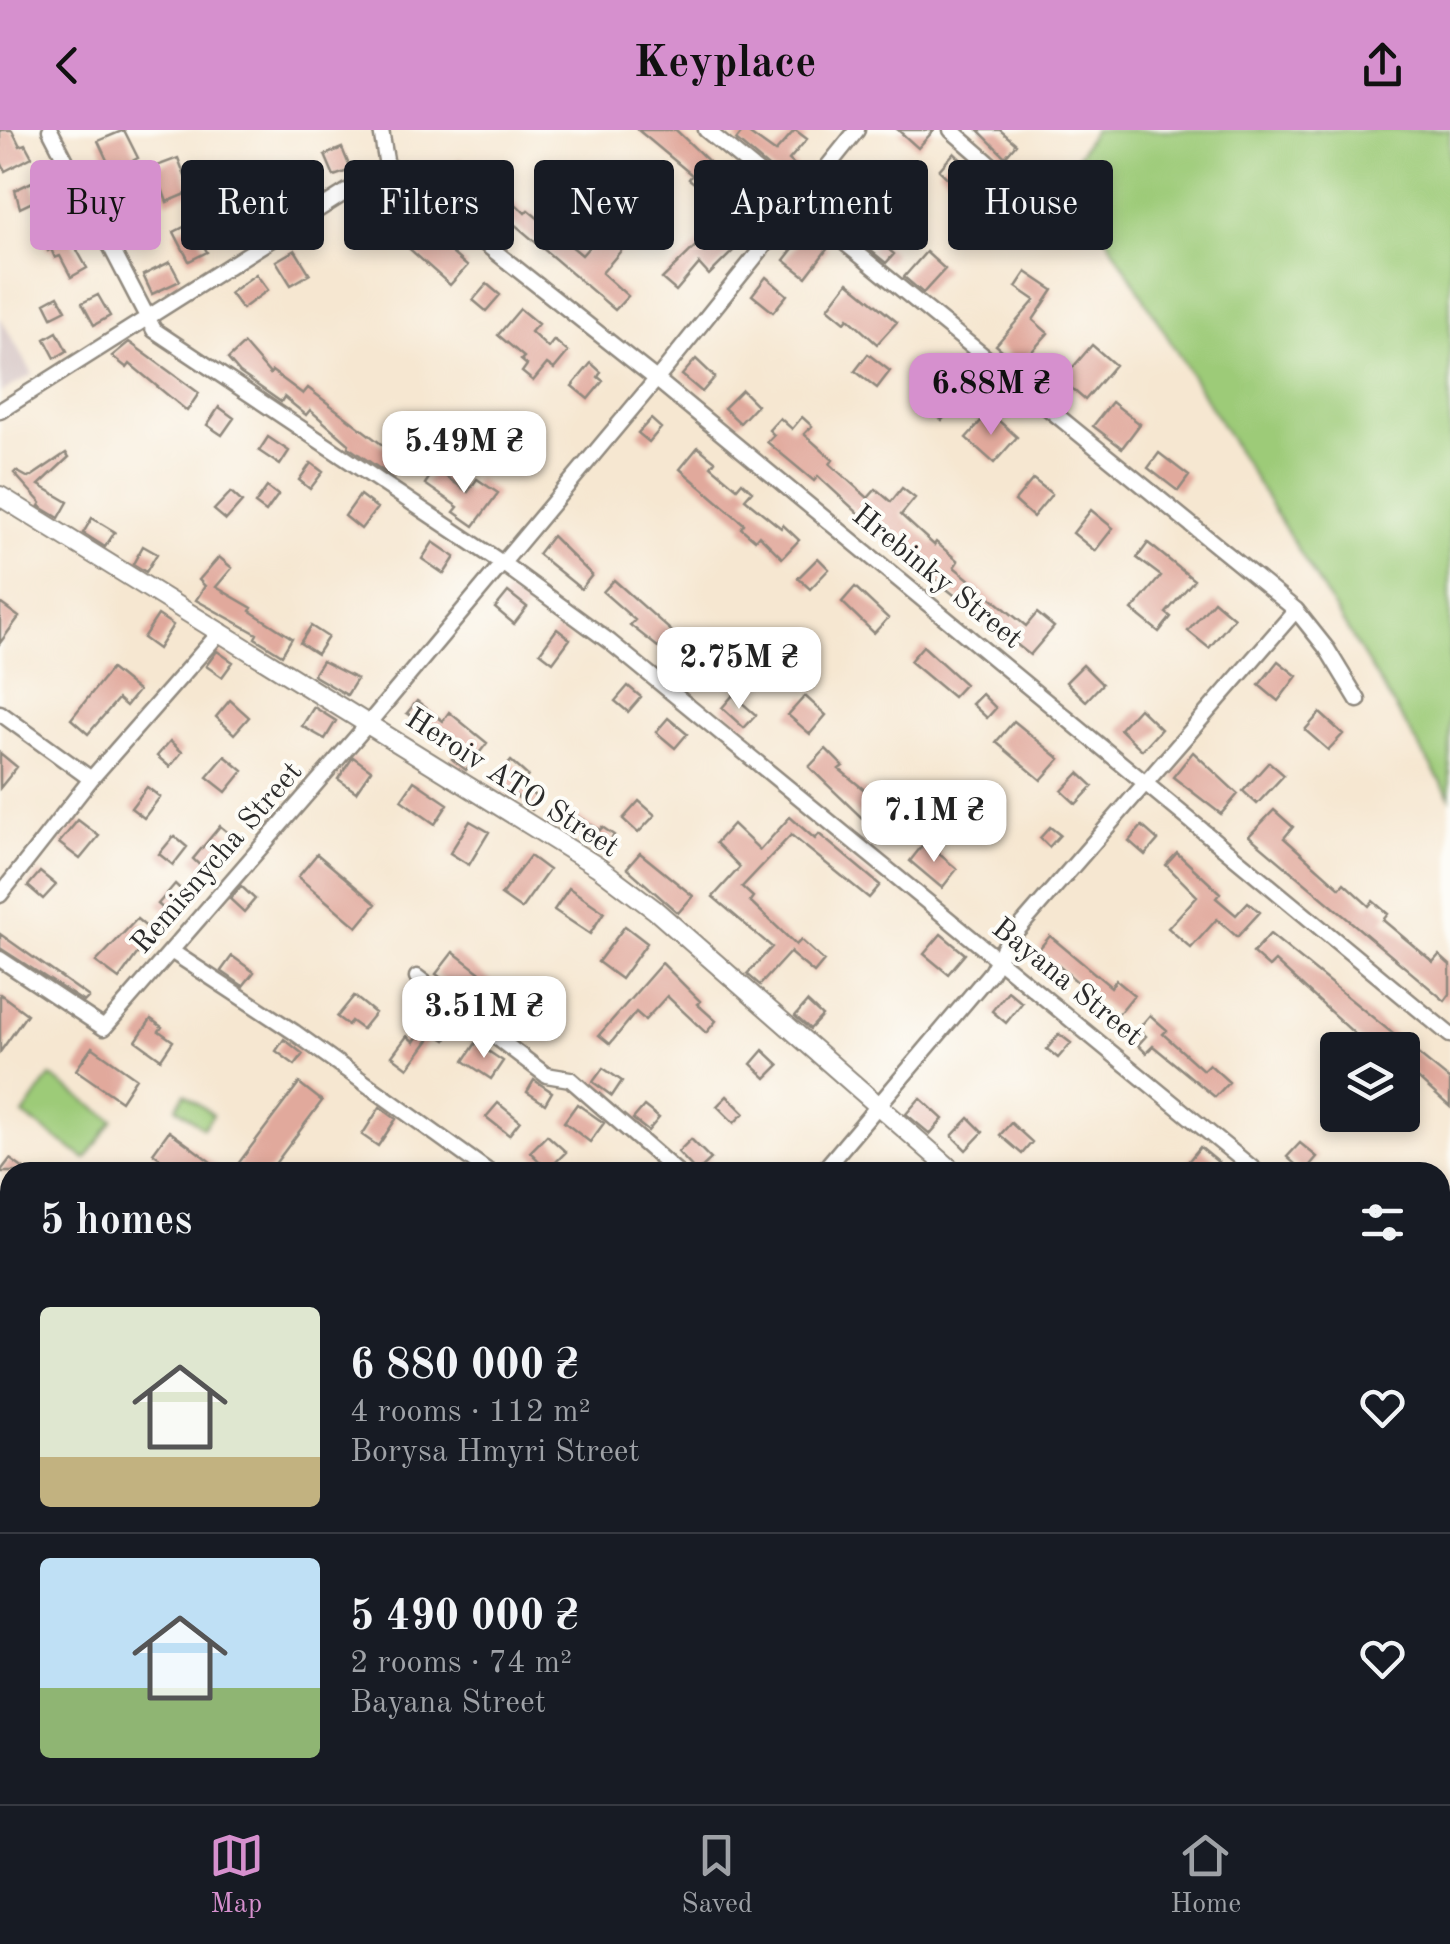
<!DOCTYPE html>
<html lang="en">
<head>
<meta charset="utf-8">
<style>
	body { margin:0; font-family:"Old Standard TT",serif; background:#242831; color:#f1f3f6; height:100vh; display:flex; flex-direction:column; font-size:38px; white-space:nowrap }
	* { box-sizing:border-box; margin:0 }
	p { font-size:32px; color:#9ea1a6 }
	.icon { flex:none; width:55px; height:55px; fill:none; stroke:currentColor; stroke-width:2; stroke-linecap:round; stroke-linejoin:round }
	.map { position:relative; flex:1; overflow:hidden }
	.side { position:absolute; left:0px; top:1032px; width:1450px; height:642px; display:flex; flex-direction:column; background:#171b24; border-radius:30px 30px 0 0; box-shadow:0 5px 15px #0003 }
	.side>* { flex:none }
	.banner { position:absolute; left:30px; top:30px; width:1390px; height:90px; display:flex; gap:20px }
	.buttons { position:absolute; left:1320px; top:902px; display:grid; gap:20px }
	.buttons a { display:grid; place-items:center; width:100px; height:100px; border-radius:10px; background:#171b24; box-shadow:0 5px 15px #0003; font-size:50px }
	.price { position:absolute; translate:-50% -85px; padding:0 22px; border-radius:20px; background:#fff; color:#222; font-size:32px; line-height:65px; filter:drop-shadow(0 2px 5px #0008) }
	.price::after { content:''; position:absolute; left:50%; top:60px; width:30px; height:22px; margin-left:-15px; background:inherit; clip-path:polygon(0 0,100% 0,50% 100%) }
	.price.active { background:#d690ce; color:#111 }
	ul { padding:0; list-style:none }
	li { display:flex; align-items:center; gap:30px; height:250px; padding:0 40px }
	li+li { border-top:2px solid #363941 }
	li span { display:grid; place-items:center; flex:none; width:280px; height:200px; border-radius:10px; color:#555 }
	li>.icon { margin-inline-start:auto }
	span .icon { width:120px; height:120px; fill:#fffc; stroke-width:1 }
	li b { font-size:42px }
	h2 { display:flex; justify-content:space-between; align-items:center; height:120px; padding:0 40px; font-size:42px }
	.chip { padding:0 35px; border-radius:10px; background:#171b24; box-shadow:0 5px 15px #0003; font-size:35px; line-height:90px }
	.chip.active { background:#d690ce; color:#111 }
	header { display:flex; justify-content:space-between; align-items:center; height:130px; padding:0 40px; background:#d690ce; color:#111; font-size:45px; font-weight:600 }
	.tabs { display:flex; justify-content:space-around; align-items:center; height:140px; border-top:2px solid #363941; background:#171b24; font-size:28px; color:#9ea1a6 }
	.tabs a { display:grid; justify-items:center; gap:5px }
	.tabs .active { color:#d690ce }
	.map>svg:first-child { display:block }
	.industrial { fill:#d1bfbf }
	.green { fill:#9dcb78; stroke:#647b52; stroke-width:2.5 }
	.building { fill:#e1a99c }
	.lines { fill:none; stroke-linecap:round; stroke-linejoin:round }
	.minor-casing { stroke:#90897e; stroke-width:19 }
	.tertiary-casing { stroke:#90897e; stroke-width:22 }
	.minor { stroke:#fff; stroke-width:14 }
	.tertiary { stroke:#fff; stroke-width:18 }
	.labels { text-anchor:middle; stroke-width:8; stroke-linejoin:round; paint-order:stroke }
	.street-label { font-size:30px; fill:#2b2b2b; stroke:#fdfcf7 }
</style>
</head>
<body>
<header><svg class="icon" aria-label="back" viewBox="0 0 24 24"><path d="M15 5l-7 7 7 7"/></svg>Keyplace<svg class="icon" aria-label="share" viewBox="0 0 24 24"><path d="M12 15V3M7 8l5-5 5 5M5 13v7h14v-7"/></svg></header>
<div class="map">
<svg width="1450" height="1674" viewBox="0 0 1450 1674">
	<rect width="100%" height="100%" fill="#fdfcf7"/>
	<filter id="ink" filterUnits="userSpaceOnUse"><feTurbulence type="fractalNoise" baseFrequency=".01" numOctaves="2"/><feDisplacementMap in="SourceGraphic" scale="20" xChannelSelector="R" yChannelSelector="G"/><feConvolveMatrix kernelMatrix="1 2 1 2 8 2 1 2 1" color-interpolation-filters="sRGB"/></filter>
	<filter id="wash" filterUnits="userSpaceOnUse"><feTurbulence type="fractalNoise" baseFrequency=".0048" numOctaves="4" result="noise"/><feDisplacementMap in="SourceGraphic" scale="40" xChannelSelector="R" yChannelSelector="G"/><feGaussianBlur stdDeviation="2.25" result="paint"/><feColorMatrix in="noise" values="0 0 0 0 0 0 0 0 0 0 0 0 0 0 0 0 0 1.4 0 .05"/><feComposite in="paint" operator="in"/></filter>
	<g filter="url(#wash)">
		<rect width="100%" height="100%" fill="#f6e7d1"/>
		<path class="industrial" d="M0,187L33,244L0,263Z"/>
		<path class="green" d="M1094,0H1450V667L1067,43Z
			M50,946L113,990L86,1029L23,985Z
			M185,964L213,985L203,998L176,977Z"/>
		<g id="blocks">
			<path class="building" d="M0,0H12L20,16L25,14L32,27L5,41L0,30Z
				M124,0L138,28L112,41L98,11Z
				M638,0H676L721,43L706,62L689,49L692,45Z
				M744,0L775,22L795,0L807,9L789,30L798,38L786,52L736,10Z
				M898,0H934L918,18Z
				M978,0H1000L1016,14L1005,27Z
				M342,18L351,40L334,46L325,25Z
				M954,23L995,62L980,79L939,40Z
				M178,28L191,62L167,72L154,37Z
				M460,28L475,43L463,56L447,41Z
				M276,40L284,67L259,75L251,48Z
				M865,40L881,54L869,68L853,53Z
				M32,52L39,69L20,78L15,60Z
				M378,60L392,74L378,88L364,74Z
				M743,61L764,77L749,96L729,80Z
				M505,64L525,83L528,80L582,125L605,99L625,116L602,143L628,166L615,180L493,76Z
				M836,71L852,86L842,97L825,83Z
				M126,78L138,99L120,109L108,87Z
				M192,93L207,122L189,131L174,102Z
				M63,95L87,138L71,147L60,126L55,128L51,119L48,121L39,103Z
				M420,96L467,136L450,155L404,114Z
				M714,98L735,119L709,145L699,134L676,161L662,149Z
				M807,101L828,118L806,147L784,130Z
				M878,110L894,124L886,133L870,120Z
				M295,120L310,144L291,155L276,131Z
				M926,122L945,139L923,163L904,147Z
				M170,132L180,151L152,164L143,145Z
				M1026,142L1053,160L1033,190L1048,203L1020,235L996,215L1035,170L1016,157Z
				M256,144L268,160L242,179L230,163Z
				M766,147L787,165L773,182L752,165Z
				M848,152L897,192L877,214L848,188L845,192L828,178Z
				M487,154L500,165L486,181L473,170Z
				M98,165L110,186L94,195L82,173Z
				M58,166L66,180L52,187L45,173Z
				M520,179L538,194L531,202L548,218L554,210L568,222L554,239L547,234L533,251L522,242L527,235L521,230L524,227L498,205Z
				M57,202L67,221L55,228L45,209Z
				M129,212L199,263L187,281L130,234L127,238L112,226Z
				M244,214L270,244L272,241L303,264L308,258L389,320L393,314L405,323L389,345L348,317L349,314L310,280L306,285L284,267L281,272L240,243L228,229Z
				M1092,215L1115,235L1085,270L1062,250Z
				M868,224L890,241L877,258L855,241Z
				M696,229L715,247L702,262L682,245Z
				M591,233L601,242L598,247L603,251L588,269L572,256Z
				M942,252L961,268L942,290L923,274Z
				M742,260L757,275L740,293L724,278Z
				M1112,272L1140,294L1122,318L1093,296Z
				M219,277L234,288L222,305L207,295Z
				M989,282L1017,307L994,333L966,308Z
				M802,287L812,296L804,304L833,330L830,334L868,368L876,359L891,372L902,358L915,368L901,385L934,415L936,412L958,431L954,437L1026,496L1037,483L1054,497L1030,525L900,422L818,346L814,351L767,312L774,305L769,300L780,288L792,299Z
				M651,289L661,298L649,312L638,303Z
				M268,307L289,321L280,335L259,321Z
				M698,317L715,331L711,336L737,358L742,352L752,361L745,369L781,398L783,395L799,410L782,428L759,405L755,410L741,398L744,394L680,339Z
				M66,323L69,327L39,355L68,372L59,388L39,376L41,373L14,343L16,341L29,348Z
				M1159,323L1189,346L1178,361L1148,338Z
				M311,333L323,342L310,359L299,350Z
				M435,339L468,362L477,349L498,363L474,396L454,382L458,377L425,354Z
				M1033,349L1052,364L1033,387L1015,371Z
				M267,357L278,365L266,382L255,374Z
				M231,362L242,372L226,390L214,380Z
				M360,365L377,378L361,399L345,386Z
				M1091,380L1113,398L1095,421L1073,403Z
				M92,388L115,402L105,417L83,403Z
				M552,406L592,445L581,459L538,424Z
				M433,412L455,427L444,444L422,429Z
				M1148,413L1194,450L1166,483L1171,487L1159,502L1132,480L1161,446L1137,428Z
				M143,416L157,424L146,442L133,434Z
				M219,427L232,438L216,457L252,478L250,481L292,508L282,525L255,508L257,504L196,470L205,456L199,450Z
				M818,428L829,439L810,459L798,448Z
				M614,450L695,522L682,536L630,495L635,490L603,462Z
				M855,457L888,488L874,503L842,472Z
				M508,462L527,477L514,494L495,478Z
				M1214,471L1234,488L1209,518L1188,501Z
				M0,473L19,487L0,513Z
				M158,485L173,495L158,519L143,508Z
				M311,496L328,507L317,524L300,513Z
				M557,499L570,509L553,532L540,522Z
				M923,516L965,554L953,567L910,531Z
				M217,521L233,532L222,547L206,536Z
				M322,531L357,549L347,565L313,545Z
				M1278,531L1297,546L1278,571L1259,555Z
				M1083,535L1102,554L1086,571L1066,552Z
				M111,539L138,561L126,576L118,569L88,604L71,589Z
				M628,556L641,567L628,582L615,571Z
				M982,564L996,578L987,588L972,574Z
				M733,565L756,585L744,598L722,578Z
				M805,566L826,585L810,604L788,585Z
				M230,570L249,587L234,604L216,587Z
				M417,571L443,591L449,582L487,613L466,640L452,629L459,619L407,583Z
				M314,577L336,591L325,609L302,596Z
				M1139,578L1161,599L1142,620L1120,599Z
				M1320,583L1343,604L1328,620L1305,600Z
				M668,588L687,604L675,618L656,602Z
				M1014,591L1060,629L1041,650L996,612Z
				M170,611L182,622L170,637L157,626Z
				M826,619L843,636L839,639L879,672L864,690L809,637Z
				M1193,622L1238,664L1221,684L1173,647Z
				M0,623L17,637L0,658Z
				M225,626L243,641L226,662L207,647Z
				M353,627L371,640L356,662L338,649Z
				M511,631L528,646L521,655L540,670L532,680L513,663L510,667L493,653Z
				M1269,632L1284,645L1257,674L1243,661Z
				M1079,643L1093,656L1076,674L1062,661Z
				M414,651L448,674L435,694L401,670Z
				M147,657L160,667L144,688L131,678Z
				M639,671L655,685L638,703L623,689Z
				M560,676L600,700L602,697L614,705L604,721L552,689Z
				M1274,680L1293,697L1284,708L1340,758L1344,753L1369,776L1373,771L1388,784L1383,790L1433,832L1439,825L1450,835V864L1445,871L1249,706Z
				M790,687L815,709L819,704L880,755L869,768L791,705L742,757L753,767L750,771L796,815L801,810L824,831L814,843L790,823L792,820L760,855L747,844L772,817L713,767L740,737L716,713L733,694L760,720Z
				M78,690L99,706L80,729L59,713Z
				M470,691L489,702L469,735L450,723Z
				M220,696L237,710L208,743L193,729Z
				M1142,696L1158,710L1145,725L1129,711Z
				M1050,697L1060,705L1049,717L1040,708Z
				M174,706L187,717L173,735L159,724Z
				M925,712L957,739L942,758L910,731Z
				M640,723L693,766L678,783L627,738Z
				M1177,723L1220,763L1216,768L1236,785L1248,772L1260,782L1237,807L1217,789L1191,818L1168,798L1197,766L1166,735Z
				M317,724L376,774L357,797L298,747Z
				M530,726L549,740L521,779L501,765Z
				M40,742L56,755L43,769L28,756Z
				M175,754L191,769L174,788L158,774Z
				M241,756L255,769L244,782L230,769Z
				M569,758L604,782L590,804L554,780Z
				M137,789L157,806L143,822L140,820L119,849L96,832Z
				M625,796L647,813L621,849L598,832Z
				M0,804L89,867L84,872L0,818Z
				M941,804L965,824L948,844L924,824Z
				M1270,804L1450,950V977L1402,934V920H1386L1375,910L1369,917L1275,831L1269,837L1253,823Z
				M1050,806L1111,857L1116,850L1134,865L1117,886L1039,819Z
				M453,822L514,869L498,890L436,844Z
				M232,826L254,842L243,856L221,841Z
				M662,833L700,871L697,874L716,891L706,903L667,866L645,890L636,882L610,914L599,905Z
				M1008,861L1022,873L1006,893L992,881Z
				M0,864L27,884L0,922Z
				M354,866L375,883L362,899L351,891L348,895L337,887Z
				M807,872L822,886L810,899L795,886Z
				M435,876L457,890L446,910L434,903L408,938L392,926L407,906L414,912Z
				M1150,885L1167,900L1163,904L1203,940L1209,934L1229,952L1215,967L1153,916L1146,923L1138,915L1146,906L1138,899Z
				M151,889L162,897L159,901L173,911L161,929L136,911Z
				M1059,904L1071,913L1058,928L1047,919Z
				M284,909L303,924L295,935L276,921Z
				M476,913L503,931L491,949L464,931Z
				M92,917L136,948L121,971L76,940Z
				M763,920L779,935L766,948L751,934Z
				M603,938L622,951L612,966L593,952Z
				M534,950L552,962L545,974L527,962Z
				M299,953L322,971L269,1042H232Z
				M727,966L744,983L734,993L717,976Z
				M920,968L943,989L930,1004L906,984Z
				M498,973L520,991L509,1005L486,987Z
				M577,974L604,993L590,1012L564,992Z
				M644,976L659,988L648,1001L633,989Z
				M380,977L396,989L378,1016L362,1005Z
				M969,988L983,1002L966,1020L952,1006Z
				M1011,993L1032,1012L1022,1024L1000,1005Z
				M169,1001L191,1017L224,1042H178L153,1023Z
				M547,1005L566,1022L548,1040L530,1022Z
				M691,1009L711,1029L697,1042L678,1022Z
				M1300,1013L1317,1027L1304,1042L1287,1027Z
				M1200,1017L1218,1032L1209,1042H1199L1187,1033Z
				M10,1029L28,1042H0Z"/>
		</g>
	</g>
	<g filter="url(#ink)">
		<use href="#blocks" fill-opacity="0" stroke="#90897e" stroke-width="2.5"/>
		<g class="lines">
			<g class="minor-casing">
				<path id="minor" d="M50,0L154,200L502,433L610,512L1257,1042
					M381,0L387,36
					M706,0L1296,480L1327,519L1358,570
					M951,0L1021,61
					M387,36L656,249L1450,905
					M0,281L387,36
					M0,583L91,649
					M0,765L91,649L221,501
					M171,821L294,902L489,1042
					M0,829L104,898L373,588L665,239L857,0
					M417,847L546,945L570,949L677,1042
					M822,1042L991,842L1007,812L1296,480
					M1440,1193L1450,1202
					M0,1219L10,1227
					M0,1415L10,1422
					M0,1587L10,1583
					M0,1640L10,1647
					M36,1665L49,1674
					M348,1665L360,1674
					M732,1665L744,1674
					M1243,1665L1251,1674"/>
			</g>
			<g class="tertiary-casing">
				<path id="tertiary" d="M0,366L598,737L655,780L954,1042
					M1440,1478L1450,1487"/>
			</g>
			<use href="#minor" class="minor"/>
			<use href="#tertiary" class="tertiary"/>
		</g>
	</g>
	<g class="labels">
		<g class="street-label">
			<text transform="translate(938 446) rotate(39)" y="10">Hrebinky Street</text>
			<text transform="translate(513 652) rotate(33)" y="10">Heroiv ATO Street</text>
			<text transform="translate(216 727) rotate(-49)" y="10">Remisnycha Street</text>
			<text transform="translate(1068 851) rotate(39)" y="10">Bayana Street</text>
		</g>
	</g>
</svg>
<div class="buttons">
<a><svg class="icon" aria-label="layers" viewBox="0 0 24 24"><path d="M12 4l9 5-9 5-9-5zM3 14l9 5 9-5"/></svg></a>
</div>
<b class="price active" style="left:991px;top:308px">6.88M ₴</b>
<b class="price" style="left:464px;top:366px">5.49M ₴</b>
<b class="price" style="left:739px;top:582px">2.75M ₴</b>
<b class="price" style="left:934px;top:735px">7.1M ₴</b>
<b class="price" style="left:484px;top:931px">3.51M ₴</b>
<div class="banner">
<a class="chip active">Buy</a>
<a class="chip">Rent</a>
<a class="chip">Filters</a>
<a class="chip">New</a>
<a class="chip">Apartment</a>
<a class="chip">House</a>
</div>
<section class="side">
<h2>5 homes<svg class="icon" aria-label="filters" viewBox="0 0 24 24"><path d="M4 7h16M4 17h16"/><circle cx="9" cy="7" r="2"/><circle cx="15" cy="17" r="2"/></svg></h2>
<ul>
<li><span style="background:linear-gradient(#dfe7d0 75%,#c2b280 0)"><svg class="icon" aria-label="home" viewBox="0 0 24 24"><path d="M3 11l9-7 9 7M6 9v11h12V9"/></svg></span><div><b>6 880 000 ₴</b><p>4 rooms · 112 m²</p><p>Borysa Hmyri Street</p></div><svg class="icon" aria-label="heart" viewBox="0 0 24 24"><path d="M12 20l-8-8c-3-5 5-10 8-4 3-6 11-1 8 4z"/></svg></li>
<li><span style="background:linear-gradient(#bfe0f5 65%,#8fb573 0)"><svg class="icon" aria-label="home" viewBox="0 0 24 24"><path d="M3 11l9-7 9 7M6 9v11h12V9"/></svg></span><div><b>5 490 000 ₴</b><p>2 rooms · 74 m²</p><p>Bayana Street</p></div><svg class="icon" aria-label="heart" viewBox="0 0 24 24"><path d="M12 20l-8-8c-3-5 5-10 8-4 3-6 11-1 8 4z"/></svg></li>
</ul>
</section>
</div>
<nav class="tabs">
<a class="active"><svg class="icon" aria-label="map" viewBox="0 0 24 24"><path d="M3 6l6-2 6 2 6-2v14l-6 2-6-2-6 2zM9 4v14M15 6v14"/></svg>Map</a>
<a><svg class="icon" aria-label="saved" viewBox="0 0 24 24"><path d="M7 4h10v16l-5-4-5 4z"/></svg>Saved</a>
<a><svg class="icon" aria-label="home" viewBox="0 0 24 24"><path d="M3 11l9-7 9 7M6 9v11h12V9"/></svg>Home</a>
</nav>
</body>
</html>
